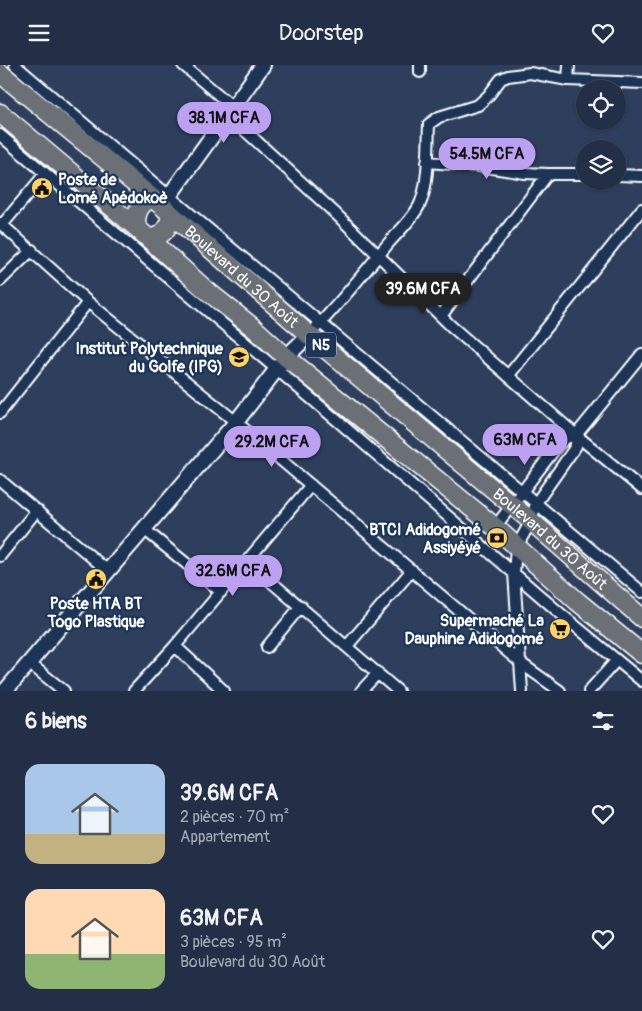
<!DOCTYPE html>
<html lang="fr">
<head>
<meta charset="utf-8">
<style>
	body { margin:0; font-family:Pangolin,sans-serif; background:#2a374d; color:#f1f3f6; height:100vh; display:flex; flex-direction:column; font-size:19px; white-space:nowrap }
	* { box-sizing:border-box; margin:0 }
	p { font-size:16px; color:#a2a9b3 }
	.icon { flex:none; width:28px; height:28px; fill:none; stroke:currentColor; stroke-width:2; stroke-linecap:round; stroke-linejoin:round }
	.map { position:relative; height:626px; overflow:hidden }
	.sheet { display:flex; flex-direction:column; background:#222f46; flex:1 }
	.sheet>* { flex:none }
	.buttons { position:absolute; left:576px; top:15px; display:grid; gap:10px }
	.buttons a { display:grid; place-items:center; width:50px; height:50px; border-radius:50%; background:#222f46; box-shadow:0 1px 4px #0004,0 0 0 1px #3f4a5f; font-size:25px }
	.price { position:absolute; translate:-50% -42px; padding:0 11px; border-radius:18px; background:#bca0f2; color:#111; font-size:16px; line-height:32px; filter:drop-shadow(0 1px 2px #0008) }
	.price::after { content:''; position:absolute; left:50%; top:30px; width:15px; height:11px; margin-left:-8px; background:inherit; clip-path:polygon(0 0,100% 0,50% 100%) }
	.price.on { background:#222; color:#fff }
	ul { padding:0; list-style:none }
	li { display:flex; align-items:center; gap:15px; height:125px; padding:0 25px }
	li span { display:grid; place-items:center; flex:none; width:140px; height:100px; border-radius:15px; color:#555 }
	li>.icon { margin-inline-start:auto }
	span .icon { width:60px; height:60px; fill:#fffc; stroke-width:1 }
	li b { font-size:21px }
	h2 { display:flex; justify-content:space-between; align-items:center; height:60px; padding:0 25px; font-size:21px }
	header { display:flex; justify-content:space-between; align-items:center; height:65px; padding:0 25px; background:#222f46; font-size:22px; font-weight:600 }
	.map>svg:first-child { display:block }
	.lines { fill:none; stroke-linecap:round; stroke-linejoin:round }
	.street-casing { stroke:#fff; stroke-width:14 }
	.secondary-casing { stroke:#fff; stroke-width:18 }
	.highway-casing { stroke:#fff; stroke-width:21 }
	.street { stroke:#1d3557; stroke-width:10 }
	.secondary { stroke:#1d3557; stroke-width:14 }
	.highway { stroke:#6b6f75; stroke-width:18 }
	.labels { text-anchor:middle; stroke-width:4.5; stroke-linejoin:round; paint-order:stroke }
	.shield { fill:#1d3557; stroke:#bbc2cd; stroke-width:1 }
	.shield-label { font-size:15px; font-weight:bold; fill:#fff }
	.poi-label { font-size:16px; font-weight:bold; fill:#fff; stroke:#1d3557; text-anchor:end }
	.street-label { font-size:16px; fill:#fff; stroke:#1d3557 }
</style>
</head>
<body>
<header><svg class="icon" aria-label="menu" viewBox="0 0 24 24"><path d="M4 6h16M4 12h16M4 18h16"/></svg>Doorstep<svg class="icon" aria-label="heart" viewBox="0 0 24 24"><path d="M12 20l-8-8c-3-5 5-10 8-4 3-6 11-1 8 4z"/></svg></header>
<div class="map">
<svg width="642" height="626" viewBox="0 0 642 626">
	<rect width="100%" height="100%" fill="#2d3f5d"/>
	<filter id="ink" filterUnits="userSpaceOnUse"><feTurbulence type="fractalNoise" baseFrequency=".02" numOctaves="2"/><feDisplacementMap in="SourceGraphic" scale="10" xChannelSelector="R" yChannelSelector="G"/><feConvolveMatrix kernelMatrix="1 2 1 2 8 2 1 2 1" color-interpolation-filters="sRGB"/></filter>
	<g filter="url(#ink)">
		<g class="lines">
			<g class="street-casing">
				<path id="street" d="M15,0L169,131L642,527
					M183,0L233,42
					M420,0V7
					M568,15L569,0
					M227,49L336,149L451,261L576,370L642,424
					M0,70L340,358L561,549L642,616
					M427,97L479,101L525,108L548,109
					M618,110L642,111
					M0,158L88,237L236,357L522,599L560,626
					M2,160L45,109
					M0,216L32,185
					M441,251L548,109H585
					M309,270C337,242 362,210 387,180C398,167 413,154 420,139C429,119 428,81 429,59L439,52L478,40L488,31L501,14L508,11L530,8L568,15L642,18
					M508,311L642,144
					M0,348L88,237
					M0,415L108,506
					M495,462L558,380L566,373L576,370L642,289
					M144,464L221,527
					M0,491L37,445
					M247,496L398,626
					M175,581L224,626
					M347,581L412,505
					M267,582L301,541
					M29,598L64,626
					M134,626L175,581L311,420
					M361,626L378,608
					M522,626L514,508L516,483L531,456L536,438L576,381V370
					M589,626L616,596"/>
			</g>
			<g class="secondary-casing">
				<path id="secondary" d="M162,141L263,0
					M5,626L236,357L286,292L309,270"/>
			</g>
			<g class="highway-casing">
				<g id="highway">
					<path id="s1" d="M0,8L162,141L309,270L531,456L642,553"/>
					<path d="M0,48L137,163L206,225L255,264L286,292L495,462L577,536L642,589"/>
					<path d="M137,163C134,152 139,137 152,134"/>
					<path d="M148,173C162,173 169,163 171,150"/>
				</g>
			</g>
			<use href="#street" class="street"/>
			<use href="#secondary" class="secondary"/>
			<use href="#highway" class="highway"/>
		</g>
	</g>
	<defs>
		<g id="civic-disc" transform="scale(1.125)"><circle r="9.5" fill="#ffd166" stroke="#1d3557"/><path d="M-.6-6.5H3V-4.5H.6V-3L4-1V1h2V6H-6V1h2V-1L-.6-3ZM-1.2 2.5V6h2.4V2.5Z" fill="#111"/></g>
		<g id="school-disc" transform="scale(1.125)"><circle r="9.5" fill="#ffd166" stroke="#1d3557"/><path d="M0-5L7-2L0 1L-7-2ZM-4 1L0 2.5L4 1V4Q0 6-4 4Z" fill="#111"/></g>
		<g id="bank-disc" transform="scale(1.125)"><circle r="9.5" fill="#ffd166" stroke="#1d3557"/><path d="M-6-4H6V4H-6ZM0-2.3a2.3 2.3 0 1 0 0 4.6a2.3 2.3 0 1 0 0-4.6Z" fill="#111"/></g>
		<g id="supermarket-disc" transform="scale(1.125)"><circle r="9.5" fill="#ffd166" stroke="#1d3557"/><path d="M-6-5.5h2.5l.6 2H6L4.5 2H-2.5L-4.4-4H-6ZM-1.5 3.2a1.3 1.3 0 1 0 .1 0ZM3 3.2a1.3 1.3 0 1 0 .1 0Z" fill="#111"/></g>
	</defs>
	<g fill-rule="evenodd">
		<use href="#civic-disc" x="42" y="123"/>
		<use href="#school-disc" x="239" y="292"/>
		<use href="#bank-disc" x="497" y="473"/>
		<use href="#civic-disc" x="96" y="514"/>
		<use href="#supermarket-disc" x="560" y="564"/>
	</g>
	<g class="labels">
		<rect class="shield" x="306" y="267.5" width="30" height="25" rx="4"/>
		<g class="shield-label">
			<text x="321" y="285">N5</text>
		</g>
		<g class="poi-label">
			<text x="58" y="120" text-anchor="start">Poste de<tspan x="58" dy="18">Lomé Apédokoè</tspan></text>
			<text x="223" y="289">Institut Polytechnique<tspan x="223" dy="18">du Golfe (IPG)</tspan></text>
			<text x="481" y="470">BTCI Adidogomé<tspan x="481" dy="18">Assiyéyé</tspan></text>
			<text x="96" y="544" text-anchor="middle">Poste HTA BT<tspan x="96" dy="18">Togo Plastique</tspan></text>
			<text x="544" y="561">Supermaché La<tspan x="544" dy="18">Dauphine Adidogomé</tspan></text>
		</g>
		<g class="street-label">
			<text dy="6" stroke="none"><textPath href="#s1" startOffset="316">Boulevard du 30 Août</textPath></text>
			<text dy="6" stroke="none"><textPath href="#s1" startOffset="721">Boulevard du 30 Août</textPath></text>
		</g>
	</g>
</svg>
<div class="buttons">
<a><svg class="icon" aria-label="locate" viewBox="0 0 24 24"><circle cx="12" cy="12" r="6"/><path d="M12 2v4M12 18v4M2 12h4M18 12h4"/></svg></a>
<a><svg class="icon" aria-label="layers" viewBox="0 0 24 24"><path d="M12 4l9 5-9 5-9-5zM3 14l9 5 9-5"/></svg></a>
</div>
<b class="price" style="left:224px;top:79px">38.1M CFA</b>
<b class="price" style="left:487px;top:115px">54.5M CFA</b>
<b class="price on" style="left:423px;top:250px">39.6M CFA</b>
<b class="price" style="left:525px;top:401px">63M CFA</b>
<b class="price" style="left:272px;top:403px">29.2M CFA</b>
<b class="price" style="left:233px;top:532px">32.6M CFA</b>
</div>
<section class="sheet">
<h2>6 biens<svg class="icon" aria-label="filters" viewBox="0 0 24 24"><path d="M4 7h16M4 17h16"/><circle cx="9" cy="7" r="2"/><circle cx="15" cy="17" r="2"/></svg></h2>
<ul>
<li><span style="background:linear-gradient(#a9c7e8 70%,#c2b280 0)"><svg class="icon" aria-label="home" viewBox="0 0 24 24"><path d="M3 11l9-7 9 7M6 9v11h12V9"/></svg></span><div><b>39.6M CFA</b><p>2 pièces · 70 m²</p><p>Appartement</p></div><svg class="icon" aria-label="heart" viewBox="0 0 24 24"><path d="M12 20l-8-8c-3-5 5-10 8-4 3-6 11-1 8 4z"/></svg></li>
<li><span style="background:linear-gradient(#ffd9b3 65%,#8fb573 0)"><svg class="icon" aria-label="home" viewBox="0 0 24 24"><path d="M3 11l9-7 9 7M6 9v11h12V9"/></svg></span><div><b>63M CFA</b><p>3 pièces · 95 m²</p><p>Boulevard du 30 Août</p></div><svg class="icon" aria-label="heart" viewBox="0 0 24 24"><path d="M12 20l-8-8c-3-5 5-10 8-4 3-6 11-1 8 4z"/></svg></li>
</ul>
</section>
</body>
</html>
